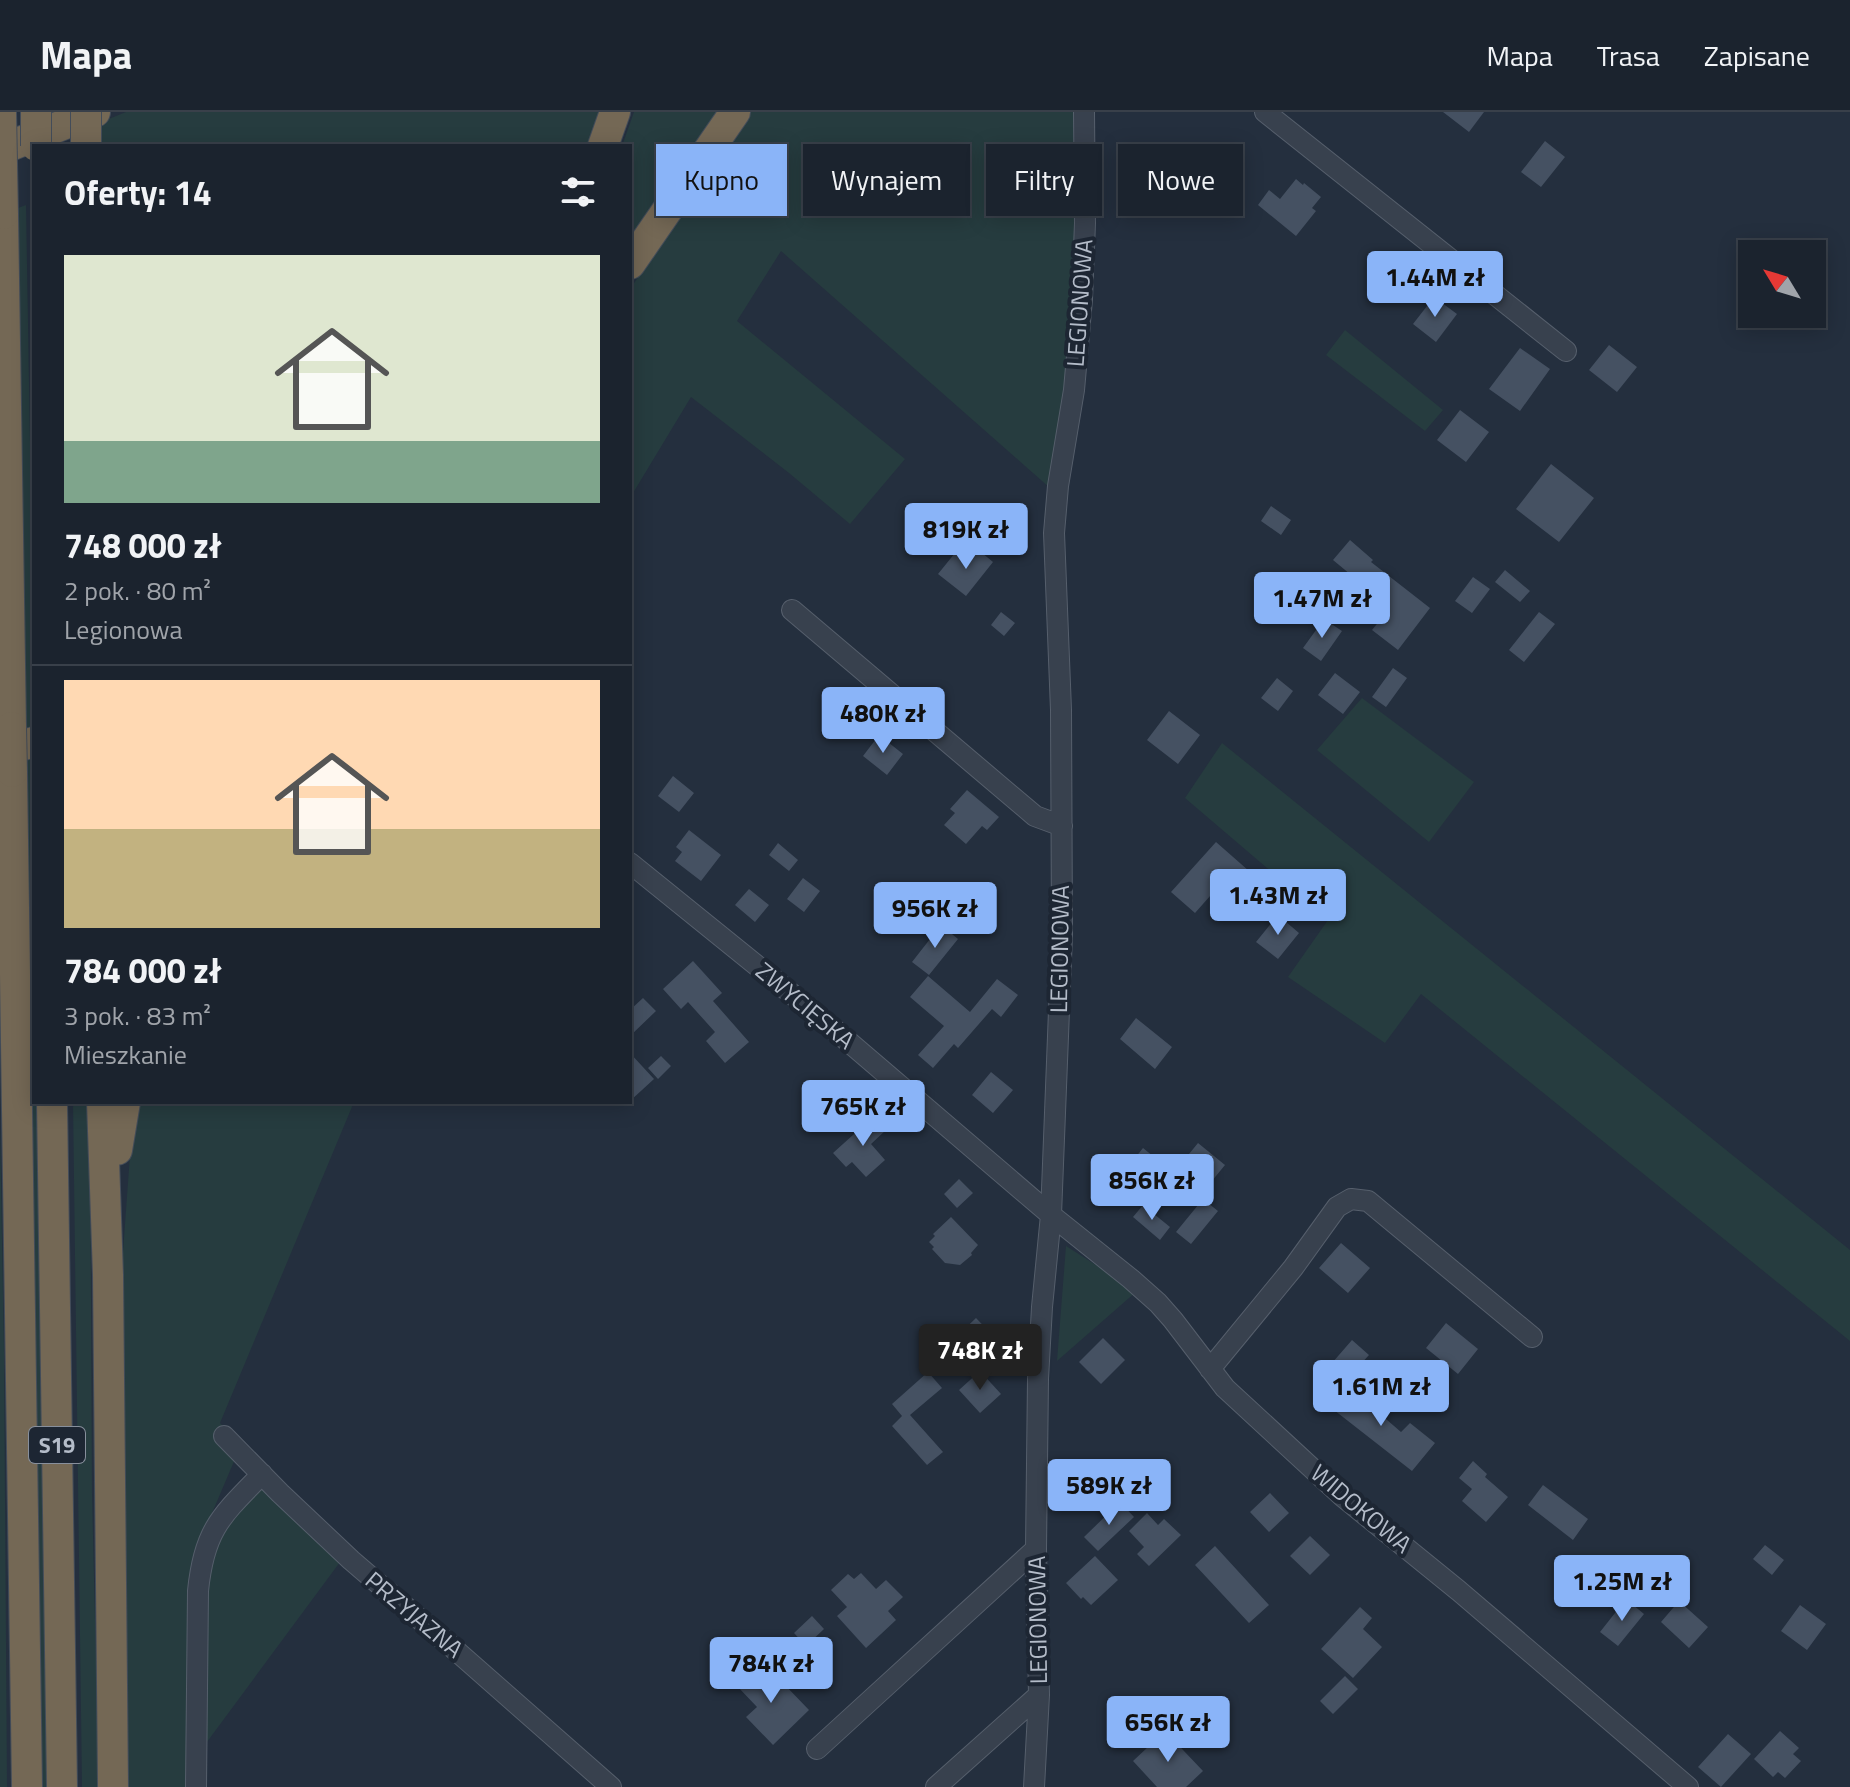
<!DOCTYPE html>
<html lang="pl">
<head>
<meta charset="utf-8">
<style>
	body { margin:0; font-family:"Titillium Web",sans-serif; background:#282f3a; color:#f1f3f6; height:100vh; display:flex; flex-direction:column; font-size:30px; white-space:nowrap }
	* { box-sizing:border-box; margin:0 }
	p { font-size:26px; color:#a0a4aa }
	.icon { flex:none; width:44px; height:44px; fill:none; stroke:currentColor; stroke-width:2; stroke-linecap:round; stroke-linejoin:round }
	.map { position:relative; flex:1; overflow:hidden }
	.drawer { position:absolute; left:32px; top:32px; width:600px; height:960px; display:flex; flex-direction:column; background:#1b232e; border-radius:0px; box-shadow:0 4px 20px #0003,0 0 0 2px #39404a }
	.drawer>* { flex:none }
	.top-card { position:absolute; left:656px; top:32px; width:760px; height:72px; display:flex; gap:16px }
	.needle { width:52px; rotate:308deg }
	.controls { position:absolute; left:1738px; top:128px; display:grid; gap:16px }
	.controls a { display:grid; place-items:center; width:88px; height:88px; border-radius:0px; background:#1b232e; box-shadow:0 4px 20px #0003,0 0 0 2px #39404a; font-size:40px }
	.price { position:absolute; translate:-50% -68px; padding:0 18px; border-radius:8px; background:#8ab4f8; color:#111; font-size:26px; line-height:52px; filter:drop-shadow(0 2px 4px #0008) }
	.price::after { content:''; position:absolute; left:50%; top:48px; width:24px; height:18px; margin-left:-12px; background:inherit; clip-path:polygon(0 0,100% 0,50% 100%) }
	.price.on { background:#222; color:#fff }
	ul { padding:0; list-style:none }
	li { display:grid; align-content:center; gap:16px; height:424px; padding:0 32px }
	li+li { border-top:2px solid #39404a }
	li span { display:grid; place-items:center; height:248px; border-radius:0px; color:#555 }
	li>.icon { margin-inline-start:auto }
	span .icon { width:144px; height:144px; fill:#fffc; stroke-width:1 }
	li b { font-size:34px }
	h2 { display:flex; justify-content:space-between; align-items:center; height:96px; padding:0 32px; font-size:34px }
	.pill { padding:0 28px; border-radius:0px; background:#1b232e; box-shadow:0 4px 20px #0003,0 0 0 2px #39404a; font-size:28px; line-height:72px }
	.pill.on { background:#8ab4f8; color:#111 }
	header { display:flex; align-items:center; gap:48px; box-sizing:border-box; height:112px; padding:0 40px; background:#1b232e; border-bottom:2px solid #39404a }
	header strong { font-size:38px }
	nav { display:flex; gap:44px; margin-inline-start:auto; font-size:28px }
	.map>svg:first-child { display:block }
	.green { fill:#263c3f }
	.building { fill:#455162 }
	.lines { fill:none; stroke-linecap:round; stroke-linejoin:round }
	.minor-casing { stroke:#565f6c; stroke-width:22 }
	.highway-casing { stroke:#434c59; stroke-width:32 }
	.minor { stroke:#38414e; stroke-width:20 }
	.highway { stroke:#746855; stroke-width:30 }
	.highway-bridge-casing { stroke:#434c59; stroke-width:32; stroke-linecap:butt }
	.highway-bridge { stroke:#746855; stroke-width:30 }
	.labels { text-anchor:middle; stroke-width:8; stroke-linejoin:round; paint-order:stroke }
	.shield { fill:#1d2633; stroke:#878f9c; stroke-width:2 }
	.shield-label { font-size:22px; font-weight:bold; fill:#b4bcc9 }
	.street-label { font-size:24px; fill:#b4bcc9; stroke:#1d2633 }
</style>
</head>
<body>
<header>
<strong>Mapa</strong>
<nav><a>Mapa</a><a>Trasa</a><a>Zapisane</a></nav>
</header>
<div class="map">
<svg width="1850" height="1675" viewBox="0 0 1850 1675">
	<rect width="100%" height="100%" fill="#242f3e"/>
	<path class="green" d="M126,0H602L589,34H99V11Z
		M634,0H721L630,135V34H622Z
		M751,0H1073L1076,120L1067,260L1050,376L781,139L737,209L905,347L850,412L789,361L691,285L630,386V177Z
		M26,93L34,565V990H43L51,1675H40L18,96Z
		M1345,218L1443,298L1425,319L1326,243Z
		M1362,586L1474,670L1429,730L1317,638Z
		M1222,631L1850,1138V1229L1421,882L1385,931L1288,865L1328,808L1185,686Z
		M73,990H90L92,1382L99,1675H82Z
		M140,990H354L220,1311L241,1333L198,1434L196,1675H124L121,1168L130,1043Z
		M0,1014L4,1240L7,1675H0Z
		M1066,1134L1137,1179L1057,1249Z
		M260,1377L268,1380L343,1446L204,1634L206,1466L222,1419Z"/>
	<path class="building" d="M1443,0H1484L1469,20Z
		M1545,29L1565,45L1541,75L1521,60Z
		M1296,67L1303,73L1304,71L1321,85L1312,96L1316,99L1296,124L1258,93L1269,78L1280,87Z
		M1434,185L1457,202L1436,230L1413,212Z
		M1609,233L1637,255L1617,280L1589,258Z
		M1520,236L1550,257L1520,299L1489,277Z
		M1460,298L1489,320L1466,350L1437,328Z
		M1551,352L1594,386L1559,430L1516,397Z
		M1271,394L1291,408L1281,423L1261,409Z
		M1350,428L1373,448L1371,450L1430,496L1398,538L1372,518L1385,502L1369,489L1374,482L1333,448Z
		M976,436L993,450L966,484L938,462L955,441L965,449Z
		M1505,458L1530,479L1520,490L1495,470Z
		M1473,465L1490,477L1472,501L1455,489Z
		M1001,500L1015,511L1004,524L991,513Z
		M1539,500L1555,512L1524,550L1509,538Z
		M1324,507L1342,519L1321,549L1303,536Z
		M1393,556L1407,566L1386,595L1372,585Z
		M1335,561L1360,580L1343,602L1318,583Z
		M1277,566L1293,579L1278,599L1261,586Z
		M1169,599L1200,623L1178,652L1147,628Z
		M879,623L903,642L887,663L863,644Z
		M673,664L694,681L679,700L658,684Z
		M967,678L999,705L987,718L982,714L966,732L944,713L955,701L950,697Z
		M689,718L721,743L701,769L675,749L682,740L676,735Z
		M1216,730L1257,766L1243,781L1226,766L1195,801L1171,780Z
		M778,731L798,748L789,759L769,743Z
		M803,766L820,779L804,800L787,787Z
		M749,777L769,793L755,810L735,793Z
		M1278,803L1299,821L1278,847L1256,830Z
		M941,813L958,827L929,863L912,850Z
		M693,849L722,881L713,889L749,930L725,951L706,929L715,920L688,890L681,897L663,877Z
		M928,864L970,900L997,867L1018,883L1001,905L992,897L958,936L954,932L933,956L918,943L944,914L910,885Z
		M643,886L656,899L630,924V898Z
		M1136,906L1172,935L1155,957L1120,927Z
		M630,941L654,967L630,989Z
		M661,944L671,954L658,967L648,956Z
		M991,960L1013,978L993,1001L972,983Z
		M874,1004L886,1018L871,1032L885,1048L866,1065L852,1050L846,1055L833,1041Z
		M1198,1031L1225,1053L1207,1075L1180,1053Z
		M1143,1036L1158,1048L1134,1078L1119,1066Z
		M959,1067L973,1081L957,1096L944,1082Z
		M1203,1087L1218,1099L1191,1132L1176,1120Z
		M1143,1093L1170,1115L1160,1128L1133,1105Z
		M951,1105L978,1133L971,1141L972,1143L960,1153L945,1151L932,1137L934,1135L929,1130L935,1124L933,1122Z
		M1341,1131L1370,1156L1348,1181L1319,1156Z
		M976,1206L1001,1232L976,1257L950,1231Z
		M1446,1211L1478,1237L1458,1262L1426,1236Z
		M1103,1226L1125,1248L1101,1272L1079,1250Z
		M1352,1228L1369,1243L1349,1265L1332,1251Z
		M980,1259L1001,1282L980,1301L959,1278Z
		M928,1260L942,1276L910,1303L943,1340L927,1353L892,1314L902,1304L892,1292Z
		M1343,1270L1401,1320L1410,1311L1435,1331L1412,1359L1325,1291Z
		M1473,1349L1487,1362L1485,1365L1508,1385L1486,1410L1462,1389L1472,1377L1459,1366Z
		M1543,1373L1588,1407L1573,1428L1528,1393Z
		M1270,1381L1289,1401L1269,1420L1250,1400Z
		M1120,1390L1134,1405L1098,1439L1084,1425Z
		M1147,1401L1158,1413L1164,1407L1181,1423L1149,1454L1137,1442L1144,1435L1129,1419Z
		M1310,1424L1330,1443L1310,1463L1290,1444Z
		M1765,1433L1784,1448L1772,1463L1753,1447Z
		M1215,1434L1269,1493L1249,1511L1195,1453Z
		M1095,1444L1118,1468L1091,1493L1083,1485L1081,1487L1066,1471Z
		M861,1461L876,1477L886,1468L903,1485L888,1499L896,1508L866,1536L837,1504L847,1495L831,1478L848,1462L854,1467Z
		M1626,1487L1644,1502L1618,1534L1600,1520Z
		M1679,1489L1708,1515L1689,1536L1661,1510Z
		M1800,1493L1826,1512L1807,1538L1781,1519Z
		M1360,1495L1372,1506L1363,1517L1382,1535L1353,1566L1321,1537Z
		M812,1504L824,1517L806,1534L794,1521Z
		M757,1554L778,1575L783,1571L809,1598L773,1633L746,1605L757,1595L737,1574Z
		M1345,1564L1358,1577L1333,1602L1320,1589Z
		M1165,1619L1203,1659L1186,1675H1157L1133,1649Z
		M1780,1619L1799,1636L1793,1642L1801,1649L1785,1666L1778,1660L1773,1665L1754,1647Z
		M1728,1622L1751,1642L1721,1675L1698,1655Z"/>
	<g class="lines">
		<g class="minor-casing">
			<path id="minor" d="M1265,0L1566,239
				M792,498L1035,704L1062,714
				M630,751L808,895L1051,1103L1131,1167L1158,1191L1173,1208L1225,1276L1342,1384L1459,1479L1688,1675
				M1210,1257L1293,1156L1337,1095L1351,1087L1368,1089L1532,1225
				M224,1324L280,1381L351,1448L444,1528L611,1675
				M817,1637L1036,1437
				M196,1675L198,1479C204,1418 221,1404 262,1362
				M936,1675L1039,1583
				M1034,1675L1039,1583L1036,1437L1038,1267L1042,1195L1051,1103L1062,822L1061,598L1054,421L1058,374L1074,278L1082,187L1085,111L1084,0"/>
		</g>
		<g class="highway-casing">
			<path id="highway" d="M603,34L615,0
				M0,38L95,0
				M3,102L11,615
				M630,152L735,0
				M0,640L34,630
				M12,660L27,1675
				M52,990L62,1675
				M102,990L108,1163L113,1675
				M117,1038L125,990"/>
		</g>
		<use href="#minor" class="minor"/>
		<use href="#highway" class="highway"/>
		<g class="highway-bridge-casing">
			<path id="highway-bridge" d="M1,0L3,102
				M36,0V34
				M86,0V34
				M11,615L12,660"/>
		</g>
		<use href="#highway-bridge" class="highway-bridge"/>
	</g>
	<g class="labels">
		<rect class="shield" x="29" y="1315" width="56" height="36" rx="6"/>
		<g class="shield-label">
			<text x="57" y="1341">S19</text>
		</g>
		<g class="street-label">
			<text transform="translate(1080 191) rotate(-86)" y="8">LEGIONOWA</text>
			<text transform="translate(1060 837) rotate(-89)" y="8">LEGIONOWA</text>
			<text transform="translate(805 894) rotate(40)" y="8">ZWYCIĘSKA</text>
			<text transform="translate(1361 1397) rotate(40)" y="8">WIDOKOWA</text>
			<text transform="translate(414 1503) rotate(40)" y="8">PRZYJAZNA</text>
			<text transform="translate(1038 1508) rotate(-91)" y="8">LEGIONOWA</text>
		</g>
	</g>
</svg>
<div class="controls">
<a><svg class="needle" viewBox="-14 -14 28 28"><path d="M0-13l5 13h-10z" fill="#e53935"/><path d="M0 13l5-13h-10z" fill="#a0a4aa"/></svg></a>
</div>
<b class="price" style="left:1435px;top:207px">1.44M zł</b>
<b class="price" style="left:966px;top:459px">819K zł</b>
<b class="price" style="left:1322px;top:528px">1.47M zł</b>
<b class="price" style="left:883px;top:643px">480K zł</b>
<b class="price" style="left:1278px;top:825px">1.43M zł</b>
<b class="price" style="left:935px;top:838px">956K zł</b>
<b class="price" style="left:863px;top:1036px">765K zł</b>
<b class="price" style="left:1152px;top:1110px">856K zł</b>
<b class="price on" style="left:980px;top:1280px">748K zł</b>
<b class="price" style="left:1381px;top:1316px">1.61M zł</b>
<b class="price" style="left:1109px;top:1415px">589K zł</b>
<b class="price" style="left:1622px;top:1511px">1.25M zł</b>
<b class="price" style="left:771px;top:1593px">784K zł</b>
<b class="price" style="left:1168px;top:1652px">656K zł</b>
<div class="top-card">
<a class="pill on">Kupno</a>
<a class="pill">Wynajem</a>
<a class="pill">Filtry</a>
<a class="pill">Nowe</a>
</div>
<section class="drawer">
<h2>Oferty: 14<svg class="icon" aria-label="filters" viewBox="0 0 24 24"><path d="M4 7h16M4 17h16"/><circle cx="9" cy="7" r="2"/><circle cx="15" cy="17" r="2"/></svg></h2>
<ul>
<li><span style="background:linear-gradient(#dfe7d0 75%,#7fa58c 0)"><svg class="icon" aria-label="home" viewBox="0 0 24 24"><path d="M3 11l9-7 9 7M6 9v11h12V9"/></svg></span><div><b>748 000 zł</b><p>2 pok. · 80 m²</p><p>Legionowa</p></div></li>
<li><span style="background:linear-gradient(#ffd9b3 60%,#c2b280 0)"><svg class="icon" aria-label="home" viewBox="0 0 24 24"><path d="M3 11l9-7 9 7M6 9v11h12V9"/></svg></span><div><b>784 000 zł</b><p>3 pok. · 83 m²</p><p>Mieszkanie</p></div></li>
</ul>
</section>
</div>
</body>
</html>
